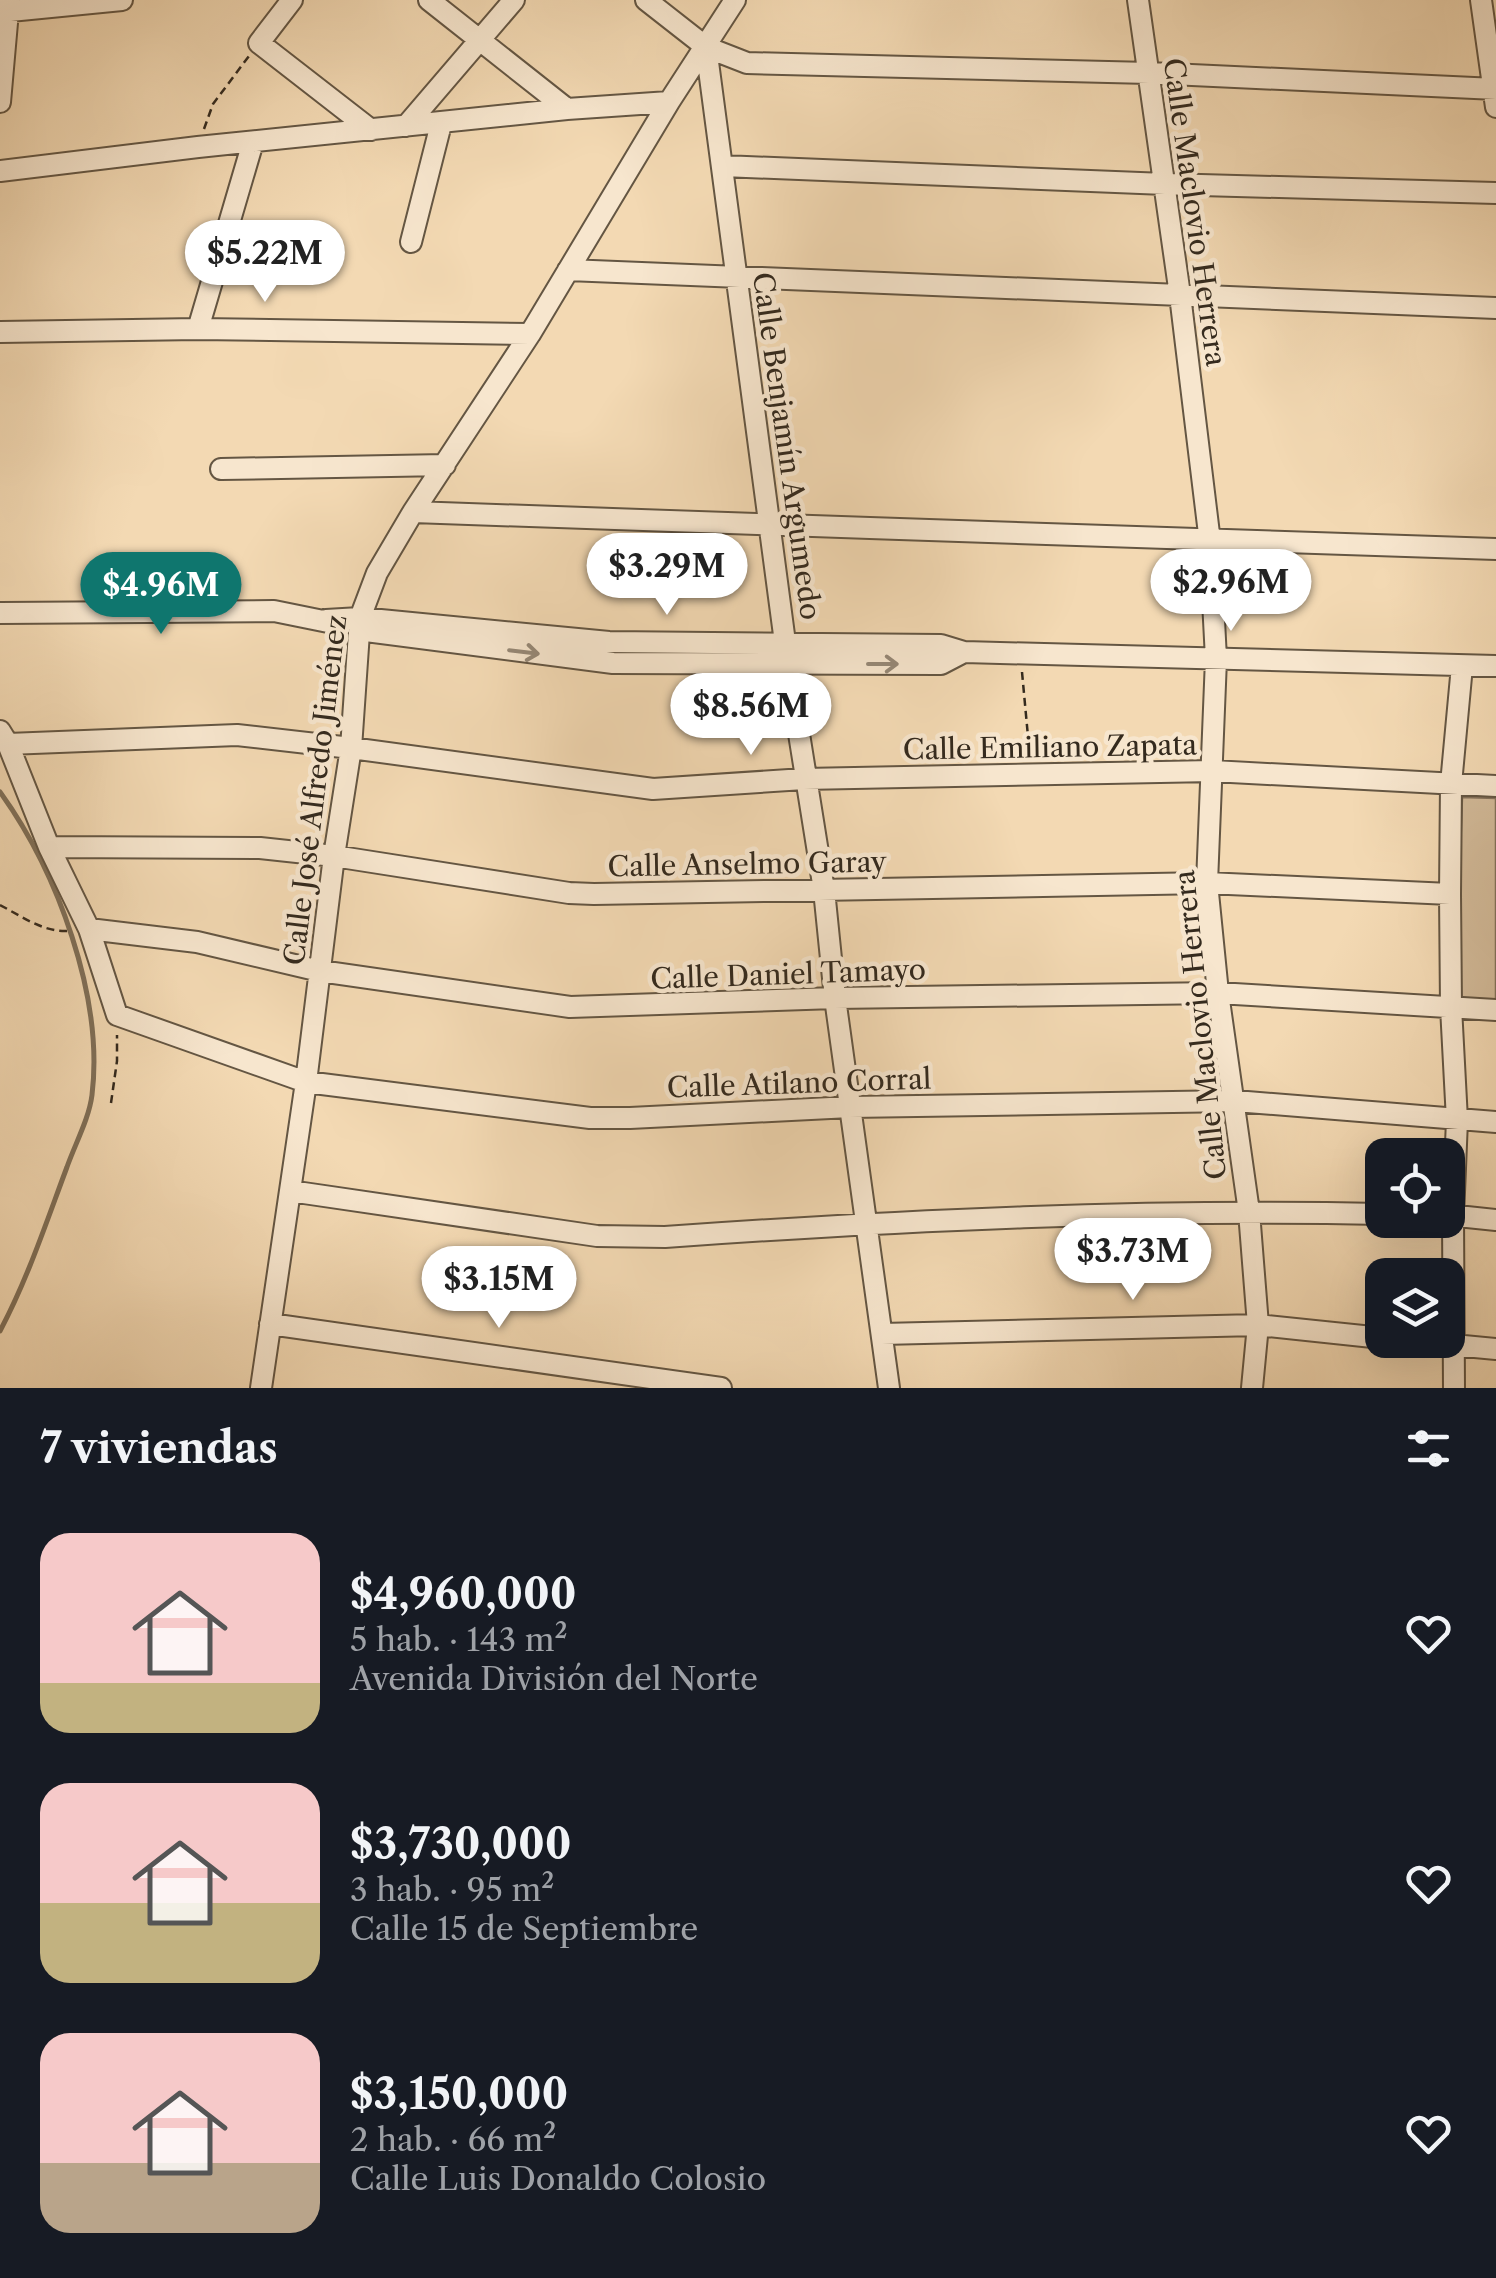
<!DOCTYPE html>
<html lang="es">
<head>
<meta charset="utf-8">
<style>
	body { margin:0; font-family:"Libre Caslon Text",serif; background:#20242c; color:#f1f3f6; height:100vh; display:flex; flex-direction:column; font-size:38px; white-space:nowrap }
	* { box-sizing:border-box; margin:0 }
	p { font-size:32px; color:#9ea1a6 }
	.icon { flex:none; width:55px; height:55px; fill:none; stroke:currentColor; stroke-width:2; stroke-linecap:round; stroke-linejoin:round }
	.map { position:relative; height:1388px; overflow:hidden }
	.details { display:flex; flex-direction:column; background:#171b24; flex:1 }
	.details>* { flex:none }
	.fabs { position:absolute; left:1365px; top:1138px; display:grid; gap:20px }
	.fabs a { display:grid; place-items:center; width:100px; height:100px; border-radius:20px; background:#171b24; box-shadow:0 10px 40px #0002; font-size:50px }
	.price { position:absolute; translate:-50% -85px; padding:0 22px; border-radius:35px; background:#fff; color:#222; font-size:32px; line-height:65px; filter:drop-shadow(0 2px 5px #0008) }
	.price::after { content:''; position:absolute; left:50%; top:60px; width:30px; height:22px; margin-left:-15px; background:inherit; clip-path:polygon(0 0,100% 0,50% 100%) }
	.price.on { background:#0f766e; color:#fff }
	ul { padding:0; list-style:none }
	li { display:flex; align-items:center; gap:30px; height:250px; padding:0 40px }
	li span { display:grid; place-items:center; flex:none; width:280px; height:200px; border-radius:30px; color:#555 }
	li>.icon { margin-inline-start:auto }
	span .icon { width:120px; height:120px; fill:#fffc; stroke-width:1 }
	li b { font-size:42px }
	h2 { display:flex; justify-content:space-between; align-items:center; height:120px; padding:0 40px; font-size:42px }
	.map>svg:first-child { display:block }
	.pitch { fill:#d3bb9a; stroke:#84725c; stroke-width:2.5 }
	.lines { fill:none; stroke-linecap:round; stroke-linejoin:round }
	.stream { stroke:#807059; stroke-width:5 }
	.minor-casing { stroke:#645643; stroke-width:24 }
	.path { stroke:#342a1e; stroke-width:2.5; stroke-dasharray:8 5; stroke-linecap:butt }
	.minor { stroke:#f7e6ce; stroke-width:20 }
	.oneway { stroke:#968876 }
	.labels { text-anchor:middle; stroke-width:9; stroke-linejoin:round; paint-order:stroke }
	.street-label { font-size:28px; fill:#342a1e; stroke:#f7e6ce }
</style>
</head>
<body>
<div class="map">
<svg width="1496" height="1388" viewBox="0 0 1496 1388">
	<rect width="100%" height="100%" fill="#f3d9b3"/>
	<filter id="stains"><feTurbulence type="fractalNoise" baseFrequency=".002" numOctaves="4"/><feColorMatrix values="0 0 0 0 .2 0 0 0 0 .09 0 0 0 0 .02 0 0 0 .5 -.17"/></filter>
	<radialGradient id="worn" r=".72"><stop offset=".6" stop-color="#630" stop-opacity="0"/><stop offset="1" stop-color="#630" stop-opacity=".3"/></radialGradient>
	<path class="pitch" d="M1462,797L1496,798V1000L1455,998Z"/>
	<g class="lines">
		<path class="stream" d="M0,792C57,871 104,997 92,1095C89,1119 75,1144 67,1167C46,1223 28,1278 0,1331"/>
		<g class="minor-casing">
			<path id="minor" d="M292,0L259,43L371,130
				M429,0L567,109
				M646,0L706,47L747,63L1149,73L1496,89
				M1138,0L1180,295L1210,542L1216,659L1207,883L1218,993L1249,1212L1258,1325L1252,1388
				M1481,0L1496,107
				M0,12L122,0
				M706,47L788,665L824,890L835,998L889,1388
				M0,102L9,0
				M406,126L514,0
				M723,166L1165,184L1496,193
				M0,171L198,147L567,109L669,102
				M411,242L441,124
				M568,270L1496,308
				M198,329L253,142
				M0,332L198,329L530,334
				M221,469L445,465
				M413,512C774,523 1135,540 1496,549
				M0,613L274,611L338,624
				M326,620L360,618L609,642L941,645L964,652L1496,666
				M366,631L613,663L941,664L964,652
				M0,731L8,744L49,847L89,929L117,1015L306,1082L590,1118H630L850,1107L1235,1101L1496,1122
				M8,744L237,735L351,748L653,789L804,779L1212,771L1496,786
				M49,847L260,848L334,856L569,893L594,894L1207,883L1450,894
				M89,929L197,942L320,971L570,1007L835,998L1218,993L1496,1010
				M290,1191L597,1236L665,1237C904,1220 1143,1209 1382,1214
				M1448,1215L1496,1220
				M270,1324L721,1388
				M882,1334L1258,1325L1382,1338
				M1401,1340L1496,1349
				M261,1388L306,1082L334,856L351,748L360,618L377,573L413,512L530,334L669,102L735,0
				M1454,1388L1453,1216L1457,1120L1451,1007L1450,894L1451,784L1462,666"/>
		</g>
		<path class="path" d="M204,129L213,104L249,56
			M1022,672L1030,758
			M0,905C21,916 43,932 67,931
			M111,1103L117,1061V1035"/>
		<use href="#minor" class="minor"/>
	</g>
	<defs><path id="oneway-shaft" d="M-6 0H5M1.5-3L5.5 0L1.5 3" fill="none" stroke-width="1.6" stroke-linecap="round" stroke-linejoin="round" transform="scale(2.5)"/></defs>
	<g class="oneway">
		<use href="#oneway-shaft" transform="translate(524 652) rotate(7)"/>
		<use href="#oneway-shaft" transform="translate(883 664)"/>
	</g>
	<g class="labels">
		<g class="street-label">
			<text transform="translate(1195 212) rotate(82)" y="10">Calle Maclovio Herrera</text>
			<text transform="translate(787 446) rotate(82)" y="10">Calle Benjamín Argumedo</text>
			<text transform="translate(1050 747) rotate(-1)" y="10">Calle Emiliano Zapata</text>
			<text transform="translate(315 790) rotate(-83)" y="10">Calle José Alfredo Jiménez</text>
			<text transform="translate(747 864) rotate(-1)" y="10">Calle Anselmo Garay</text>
			<text transform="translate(788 974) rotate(-2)" y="10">Calle Daniel Tamayo</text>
			<text transform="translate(1200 1025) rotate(-96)" y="10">Calle Maclovio Herrera</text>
			<text transform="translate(799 1083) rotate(-2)" y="10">Calle Atilano Corral</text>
		</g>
	</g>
	<rect width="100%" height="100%" filter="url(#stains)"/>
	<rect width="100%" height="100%" fill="url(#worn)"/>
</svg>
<div class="fabs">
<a><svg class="icon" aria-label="locate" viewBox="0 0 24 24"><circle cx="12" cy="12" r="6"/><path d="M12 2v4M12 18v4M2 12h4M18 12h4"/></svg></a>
<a><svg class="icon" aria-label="layers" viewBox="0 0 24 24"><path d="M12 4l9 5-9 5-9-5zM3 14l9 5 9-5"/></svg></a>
</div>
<b class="price" style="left:265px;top:305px">$5.22M</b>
<b class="price" style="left:667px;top:618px">$3.29M</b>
<b class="price" style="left:1231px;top:634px">$2.96M</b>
<b class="price on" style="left:161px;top:637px">$4.96M</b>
<b class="price" style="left:751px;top:758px">$8.56M</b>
<b class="price" style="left:1133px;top:1303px">$3.73M</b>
<b class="price" style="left:499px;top:1331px">$3.15M</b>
</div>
<section class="details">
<h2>7 viviendas<svg class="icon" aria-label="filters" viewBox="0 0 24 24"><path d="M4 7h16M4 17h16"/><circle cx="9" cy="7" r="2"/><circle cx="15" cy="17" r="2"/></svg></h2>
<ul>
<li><span style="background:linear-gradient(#f6c9c9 75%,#c2b280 0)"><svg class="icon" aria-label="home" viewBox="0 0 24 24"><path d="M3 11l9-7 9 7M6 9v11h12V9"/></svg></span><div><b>$4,960,000</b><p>5 hab. · 143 m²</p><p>Avenida División del Norte</p></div><svg class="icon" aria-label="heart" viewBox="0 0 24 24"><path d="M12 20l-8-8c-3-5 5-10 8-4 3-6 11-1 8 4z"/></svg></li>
<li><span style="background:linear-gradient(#f6c9c9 60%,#c2b280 0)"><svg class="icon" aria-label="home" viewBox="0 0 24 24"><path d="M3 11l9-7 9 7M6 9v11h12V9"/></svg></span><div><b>$3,730,000</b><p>3 hab. · 95 m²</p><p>Calle 15 de Septiembre</p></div><svg class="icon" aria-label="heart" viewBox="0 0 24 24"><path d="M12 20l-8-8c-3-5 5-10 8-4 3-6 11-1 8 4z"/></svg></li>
<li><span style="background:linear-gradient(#f6c9c9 65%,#b9a48a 0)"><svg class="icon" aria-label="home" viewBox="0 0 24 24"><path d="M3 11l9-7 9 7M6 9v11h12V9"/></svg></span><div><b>$3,150,000</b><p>2 hab. · 66 m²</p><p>Calle Luis Donaldo Colosio</p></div><svg class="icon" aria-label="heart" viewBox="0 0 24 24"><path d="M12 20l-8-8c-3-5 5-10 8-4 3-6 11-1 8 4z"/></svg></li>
</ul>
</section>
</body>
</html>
